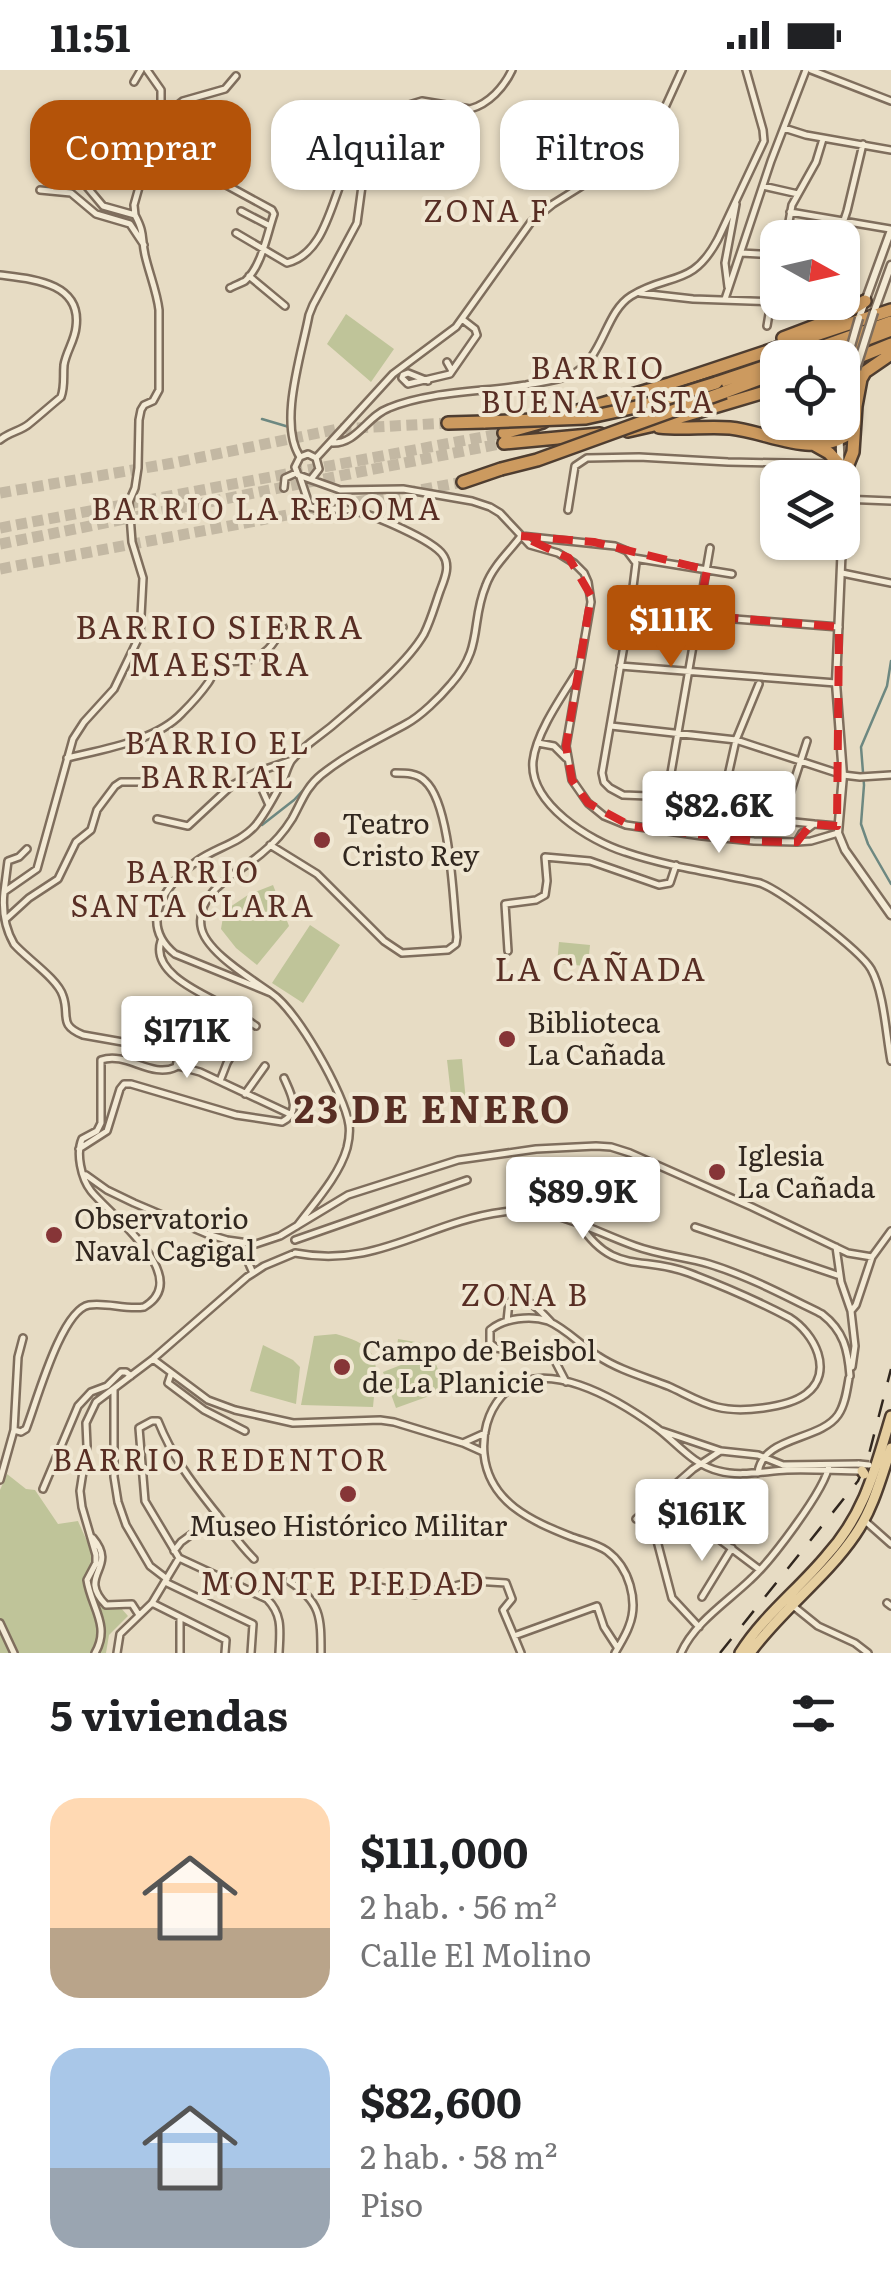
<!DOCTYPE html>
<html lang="es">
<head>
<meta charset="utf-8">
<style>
	body { margin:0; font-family:Literata,serif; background:#f6f6f6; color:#202124; height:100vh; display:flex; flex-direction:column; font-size:38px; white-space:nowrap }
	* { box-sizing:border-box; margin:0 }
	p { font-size:32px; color:#757577 }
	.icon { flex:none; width:55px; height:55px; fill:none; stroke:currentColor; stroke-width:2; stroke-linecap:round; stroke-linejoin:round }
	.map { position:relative; height:1583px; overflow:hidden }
	.panel { display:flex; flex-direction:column; background:#fff; flex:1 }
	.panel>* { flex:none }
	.hud { position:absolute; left:30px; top:30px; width:832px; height:90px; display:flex; gap:20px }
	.needle { width:65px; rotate:98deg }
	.fabs { position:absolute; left:760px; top:150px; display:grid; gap:20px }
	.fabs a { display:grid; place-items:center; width:100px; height:100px; border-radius:20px; background:#fff; box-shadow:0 2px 8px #0004; font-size:50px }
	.price { position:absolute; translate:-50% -85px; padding:0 22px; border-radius:10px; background:#fff; color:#222; font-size:32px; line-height:65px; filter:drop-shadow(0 2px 5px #0008) }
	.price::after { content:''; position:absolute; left:50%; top:60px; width:30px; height:22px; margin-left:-15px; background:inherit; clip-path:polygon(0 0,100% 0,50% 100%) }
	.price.active { background:#b45309; color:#fff }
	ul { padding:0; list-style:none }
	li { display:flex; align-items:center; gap:30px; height:250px; padding:0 50px }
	li span { display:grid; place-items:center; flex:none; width:280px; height:200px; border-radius:30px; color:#555 }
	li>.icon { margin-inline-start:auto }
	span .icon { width:120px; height:120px; fill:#fffc; stroke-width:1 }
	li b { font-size:42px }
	h2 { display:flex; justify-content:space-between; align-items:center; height:120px; padding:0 50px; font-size:42px }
	.chip { padding:0 35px; border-radius:30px; background:#fff; box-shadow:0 2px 8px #0004; font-size:35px; line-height:90px }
	.chip.active { background:#b45309; color:#fff }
	.status { display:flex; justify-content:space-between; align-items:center; height:70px; padding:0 50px; background:#fff; direction:ltr }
	.status svg { height:28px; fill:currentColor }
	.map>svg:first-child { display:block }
	.green { fill:#bfc499 }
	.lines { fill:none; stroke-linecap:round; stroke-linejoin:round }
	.stream { stroke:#6d8881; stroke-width:2.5 }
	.motorway-tunnel { stroke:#c3b8a3; stroke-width:11; stroke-dasharray:11 5.5; stroke-linecap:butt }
	.minor-casing { stroke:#7f6e5d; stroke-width:10 }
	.tertiary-casing { stroke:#7f6e5d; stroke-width:11 }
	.primary-casing { stroke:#4e3d30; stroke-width:14 }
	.motorway-casing { stroke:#4e3d30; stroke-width:16 }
	.minor { stroke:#f3ead5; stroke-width:5 }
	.tertiary { stroke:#f3ead5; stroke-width:6 }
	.primary { stroke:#e6cfa0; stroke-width:9 }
	.motorway { stroke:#cc9a5f; stroke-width:11 }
	.rail { stroke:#31271f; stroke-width:2.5; stroke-dasharray:18 18; stroke-linecap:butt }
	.minor-bridge-casing { stroke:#7f6e5d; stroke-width:10; stroke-linecap:butt }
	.tertiary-bridge-casing { stroke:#7f6e5d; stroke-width:11; stroke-linecap:butt }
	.primary-bridge-casing { stroke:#4e3d30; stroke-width:14; stroke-linecap:butt }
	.motorway-bridge-casing { stroke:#4e3d30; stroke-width:16; stroke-linecap:butt }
	.minor-bridge { stroke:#f3ead5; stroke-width:5 }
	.tertiary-bridge { stroke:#f3ead5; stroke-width:6 }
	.primary-bridge { stroke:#e6cfa0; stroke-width:9 }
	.motorway-bridge { stroke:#cc9a5f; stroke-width:11 }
	.marked { fill:none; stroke:#d62828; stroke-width:8; stroke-dasharray:20 12; stroke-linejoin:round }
	.poi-dot { fill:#863537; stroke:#f0e7d2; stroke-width:4 }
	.labels { text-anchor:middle; stroke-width:8; stroke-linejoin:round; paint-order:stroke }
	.poi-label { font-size:28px; fill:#31271f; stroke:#f0e7d2; text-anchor:start }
	.neighbourhood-label { font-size:30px; letter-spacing:2.5px; fill:#582e24; stroke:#f0e7d2 }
	.quarter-label { font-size:32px; letter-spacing:2.5px; fill:#582e24; stroke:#f0e7d2 }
	.district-label { font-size:38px; font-weight:bold; letter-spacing:2.5px; fill:#582e24; stroke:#f0e7d2 }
</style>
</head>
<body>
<div class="status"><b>11:51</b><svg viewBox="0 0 49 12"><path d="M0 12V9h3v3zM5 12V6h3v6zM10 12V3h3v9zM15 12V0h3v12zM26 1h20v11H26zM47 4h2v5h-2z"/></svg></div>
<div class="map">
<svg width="891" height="1583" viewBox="0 0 891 1583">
	<rect width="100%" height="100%" fill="#e7dcc4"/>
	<path class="green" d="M604,39L637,52L640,63L603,99L574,75Z
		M346,244L394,279L371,312L327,274Z
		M273,815L289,856L257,895L236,878L221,859L224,841L248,825Z
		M310,855L340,875L303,933L272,913Z
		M559,872L590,875L588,896L557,894Z
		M462,989L466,1032L452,1034L447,990Z
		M336,1264C385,1277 377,1295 373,1337L301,1335L314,1266Z
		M398,1269L421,1273L420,1288L432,1284L446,1320L396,1338L383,1302L419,1288L396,1284Z
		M263,1275L293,1290L300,1297L296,1334L250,1321Z
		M7,1404L26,1419L35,1420L58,1454L78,1451C82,1461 89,1473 91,1484C93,1506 74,1506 91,1534L103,1538H121L128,1546L109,1565L106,1583H0V1420Z"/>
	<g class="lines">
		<path class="stream" d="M262,349L289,357
			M891,591L887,616L861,677L864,715L861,754L868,774L891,814
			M259,753L262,755L294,730L306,717"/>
		<path class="motorway-tunnel" d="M0,423L173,393L338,359L448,353
			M0,458L504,363
			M0,474L504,373
			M0,499L463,412"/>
		<g class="minor-casing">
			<path id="minor" d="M811,0L891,31
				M134,12L141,0
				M66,47L65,78L72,99L103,136L135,145
				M158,51L183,31L225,19L236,6
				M784,58L806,65L891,80
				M219,111L272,140L274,144C267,164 262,196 245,211C243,212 232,217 230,218
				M763,116L798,124
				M40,120L71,123L96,144L130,154L144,175
				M241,141L270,156
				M790,142L890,159
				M135,145L134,135L161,39V20L147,0
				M236,163L287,193C335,181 331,103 364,74H375
				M786,168L792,135L816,92L823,69
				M838,168L847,141L863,74
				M741,183L778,185
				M0,205C31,209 82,212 76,257C75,270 66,282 64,295C63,307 65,316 61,327C50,336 40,345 29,354C21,361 9,362 0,370
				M249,206L285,236
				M728,217L725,193L736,134
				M640,223L693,229L778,232
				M725,229L771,91L806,0
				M780,232L814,235L823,232
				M767,256L771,232
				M447,292L452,301
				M428,311L408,303L403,305L402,308L408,314L450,304L477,265L475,259L462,249
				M332,373C357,374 367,346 389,338C430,321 483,322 526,315C541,312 557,311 571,305C604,289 604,243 631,226C670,202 692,218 718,169L764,71L763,60L746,0
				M300,387C278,353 302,283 309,245L313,235L357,153L364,101L375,74L393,44L409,35L422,31L470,39C489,34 504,17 512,0
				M316,388L308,384L300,387L295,397L298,405L340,420L403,419L472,431L490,437L500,443L530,475L558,483L574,493L584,503L588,512L591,532L566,676L572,710L588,733L604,746L626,755L702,766L754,771L797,772L811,771L838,763
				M316,388L393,304L456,257L531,152L553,134L620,92L635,80L662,44L682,0
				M312,408L319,399L316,388
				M284,418L285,408L296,403
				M842,429L891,431
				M568,440L575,396L587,388L639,387L728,392L837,394
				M634,488L732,504
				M842,503L891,513
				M630,541L839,557
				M620,596L836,613
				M577,602C562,626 536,663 533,691C529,734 590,771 625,782C669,797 716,803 760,813C782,821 860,880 871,899C884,922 886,965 891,991
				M611,656L736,670L843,705L860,707L891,705
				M538,673L554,676L566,688
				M67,688C104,679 156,671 182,643C191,634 201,623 208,613C213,606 213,599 221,595C229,590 236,592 244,591C265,588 274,574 283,557
				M246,709L261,717L269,735
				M667,726L710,478
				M721,737L736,670L759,614
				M157,749L188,756L231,716L257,702L292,690
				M786,750L789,727L807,671
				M798,770L802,763L814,754L837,756
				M270,775L317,804L384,871L402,883L448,880L456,874L457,867C453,832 451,734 425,711C417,703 406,703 395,703
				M4,822L8,791L19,787L27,779
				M6,849L29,828L58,809L76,772L91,760L97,740L115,716L121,712H149
				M161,871C150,904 206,925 229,938C239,943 247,950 256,956
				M508,881L505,834L536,830L545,825L547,811L545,787L590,791L659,815L670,813L676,795
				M271,923C252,909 204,881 201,856C196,821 240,802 262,783C273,774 284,762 292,749C301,733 306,717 321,705C347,684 377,670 406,654C421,646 440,627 451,614C484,577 470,553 486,515C493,496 509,482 521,466L615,476L627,481L636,493L630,541L602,703L604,712L610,718L623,725L673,727L714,735L746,747L814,754
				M178,986L190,977L208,948
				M178,996L200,1002L292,1045
				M220,1011L227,993L236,978
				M245,1024L265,996
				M79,1079L107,1061L120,1019L124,1014H131L236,1045L282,1052C302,1042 291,1024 284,1008
				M86,1105L107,1120L134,1133L207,1164L227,1170L256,1174L280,1166L348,1125L458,1090L536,1079L596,1076L611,1077L630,1083L752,1137L848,1183L872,1187
				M297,1156C315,1132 339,1106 347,1078C349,1070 350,1062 349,1055C345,1025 297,940 271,923L175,884C137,853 166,814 197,791C215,778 240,773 255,756C266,743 275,725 283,710C286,704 288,695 292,690C303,676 320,666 333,655C361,631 406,595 424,564C431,550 435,535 440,521C444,510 451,496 443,485C433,470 374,445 355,441C340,437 325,441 310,437L300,407
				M695,1157L840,1206
				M295,1170L467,1110
				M248,1174L249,1194L253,1203
				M836,1177L841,1212L851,1241
				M295,1183C377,1199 426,1152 503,1142C553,1135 590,1160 635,1176C659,1185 685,1187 709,1194C748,1206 786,1226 822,1244C844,1261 848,1280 850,1306
				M507,1251L509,1232C530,1226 537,1238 551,1252
				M153,1289L208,1330L235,1340L293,1353L380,1350L394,1352L463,1373L483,1382
				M852,1297L855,1276L851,1241L856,1235L872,1187L891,1161
				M171,1304L168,1313L204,1340L245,1361
				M566,1312L554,1289L496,1278L490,1273V1260C504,1248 531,1245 548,1251C567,1259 581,1276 598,1286C619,1300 645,1307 668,1316C684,1323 700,1333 717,1337C740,1343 787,1338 806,1324C835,1302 814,1263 790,1248C758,1231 723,1216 689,1203C642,1185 613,1206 579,1153
				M114,1319V1407L118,1432L126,1455L150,1496L167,1509
				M14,1360L21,1362L26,1359C36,1334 61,1240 89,1235C106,1232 126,1240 144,1237C195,1207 110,1145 91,1121C81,1108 76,1083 82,1069L97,1061L101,1053V990C127,981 151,1009 176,997L178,987L168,980L83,965C58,955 70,946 63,926C58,909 26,888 14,874C5,858 2,840 4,822L37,799L73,669L84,652L114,619L140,565L143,508L132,472L129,432L135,418L138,398L139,350L141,340L144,335L153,331L159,320V240C157,222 149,203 145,185C141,166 145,164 135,145
				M662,1361L721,1381L758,1385L783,1395L859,1394
				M465,1372L485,1363
				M758,1403C762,1366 820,1371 838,1345C845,1335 847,1320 849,1308
				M0,1410L14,1360L18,1287L23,1268
				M43,1419L78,1336L91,1322L107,1316L121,1302H126L131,1306
				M685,1422L660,1455L656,1467L672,1528L699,1557
				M675,1436L760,1500
				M636,1449L693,1399L719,1382
				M864,1450L891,1474
				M93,1468C119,1499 76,1504 106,1535L132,1534L139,1545
				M174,1481L181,1472L218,1445
				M254,1489C238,1473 227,1456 213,1439C190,1410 172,1386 158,1351H152L139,1358L145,1431L179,1488L267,1529C283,1545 280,1561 279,1583
				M289,1511C321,1532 321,1547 321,1583
				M165,1512L253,1554L251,1583
				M367,1514L415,1525L424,1521L443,1519L474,1511L506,1513L512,1529L503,1540L514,1566L597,1536L604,1557L617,1577
				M702,1527L732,1478
				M152,1533L226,1570L225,1583
				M887,1533L891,1536
				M792,1535L818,1556L855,1573L868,1583
				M0,1553L14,1583
				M514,1566L521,1583
				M95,1583C111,1556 91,1537 87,1510L96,1493V1485L82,1437L80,1421L87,1376L86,1353L96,1332L153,1289L247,1207L264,1196L295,1183
				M117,1583L120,1564L152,1533L179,1488
				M180,1583V1547
				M615,1583C620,1574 626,1565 629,1556C639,1531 629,1497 607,1481C597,1474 583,1471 572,1467C532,1451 489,1433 484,1384C482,1364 488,1342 501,1327C540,1281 620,1331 657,1358C677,1373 693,1395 719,1401C740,1407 765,1401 787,1400C812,1399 837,1401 862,1401
				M681,1583C694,1553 727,1532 750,1510C770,1492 826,1419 829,1395"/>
		</g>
		<g class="tertiary-casing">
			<path id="tertiary" d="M874,242L891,195
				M859,248L891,160
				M852,331L856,299
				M839,352L841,408
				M842,472L836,613L843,705L838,763L845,780L891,845"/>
		</g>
		<g class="primary-casing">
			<path id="primary" d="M740,1583C763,1546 799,1519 827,1485C865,1443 875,1399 891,1346
				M750,1583C781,1540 825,1509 855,1465C873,1439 881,1408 891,1378"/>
		</g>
		<g class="motorway-casing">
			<path id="motorway" d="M783,268L841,246L865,231
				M790,288L891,252
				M817,288L891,260
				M842,294L891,274
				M716,313L778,292
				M725,322L778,302
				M778,328C756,357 793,381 821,352
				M561,346L669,314L891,240
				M448,353L485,352
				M659,357C683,360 706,356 730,358C770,362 813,390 851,362
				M628,361L650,356L778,318
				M504,363L543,352
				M504,373L600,364
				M813,374L829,383L840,395
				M845,402L853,382L856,336L861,309L865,302L891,284
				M463,412L501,399"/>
		</g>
		<use href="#minor" class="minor"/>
		<use href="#tertiary" class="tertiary"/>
		<use href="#primary" class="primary"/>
		<use href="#motorway" class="motorway"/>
		<path class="rail" d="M720,1583L858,1411L868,1388L891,1299"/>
		<g class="minor-bridge-casing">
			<path id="minor-bridge" d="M859,1394L869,1395"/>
		</g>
		<g class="tertiary-bridge-casing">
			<path id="tertiary-bridge" d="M856,299L874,242
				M843,304L859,248"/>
		</g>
		<g class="primary-bridge-casing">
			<path id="primary-bridge" d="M862,1401L864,1404"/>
		</g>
		<g class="motorway-bridge-casing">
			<path id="motorway-bridge" d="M485,352L586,348L645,335L716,313
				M501,399L537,390L725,322"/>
		</g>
		<use href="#minor-bridge" class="minor-bridge"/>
		<use href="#tertiary-bridge" class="tertiary-bridge"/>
		<use href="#primary-bridge" class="primary-bridge"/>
		<use href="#motorway-bridge" class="motorway-bridge"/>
	</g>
	<path class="marked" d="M521,466L594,472L707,500L698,545L839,557L837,756L811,754L797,772L754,771L631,756L588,733L572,710L566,676L591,526L569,488Z"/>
	<g class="poi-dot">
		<circle cx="322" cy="770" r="10"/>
		<circle cx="507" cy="969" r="10"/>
		<circle cx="717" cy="1102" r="10"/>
		<circle cx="54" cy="1165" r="10"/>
		<circle cx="342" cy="1297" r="10"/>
		<circle cx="348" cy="1424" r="10"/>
	</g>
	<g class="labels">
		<g class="poi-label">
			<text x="342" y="764">Teatro<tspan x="342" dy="32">Cristo Rey</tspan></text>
			<text x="527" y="963">Biblioteca<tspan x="527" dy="32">La Cañada</tspan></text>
			<text x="737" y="1096">Iglesia<tspan x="737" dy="32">La Cañada</tspan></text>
			<text x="74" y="1159">Observatorio<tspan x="74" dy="32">Naval Cagigal</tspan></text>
			<text x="362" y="1291">Campo de Beisbol<tspan x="362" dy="32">de La Planicie</tspan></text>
			<text x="348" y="1466" text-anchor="middle">Museo Histórico Militar</text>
		</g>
		<g class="neighbourhood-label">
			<text x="487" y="152">ZONA F</text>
			<text x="598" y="309">BARRIO<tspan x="598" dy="34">BUENA VISTA</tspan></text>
			<text x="267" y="450">BARRIO LA REDOMA</text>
			<text x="218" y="684">BARRIO EL<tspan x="218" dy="34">BARRIAL</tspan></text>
			<text x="193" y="813">BARRIO<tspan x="193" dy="34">SANTA CLARA</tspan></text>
			<text x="525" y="1236">ZONA B</text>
			<text x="221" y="1401">BARRIO REDENTOR</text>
		</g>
		<g class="quarter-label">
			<text x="220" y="569">BARRIO SIERRA<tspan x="220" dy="37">MAESTRA</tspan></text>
			<text x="601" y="911">LA CAÑADA</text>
			<text x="343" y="1525">MONTE PIEDAD</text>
		</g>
		<g class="district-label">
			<text x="433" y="1053">23 DE ENERO</text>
		</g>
	</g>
</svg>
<div class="fabs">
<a><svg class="needle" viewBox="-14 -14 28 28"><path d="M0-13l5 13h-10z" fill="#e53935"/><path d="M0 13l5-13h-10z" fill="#757577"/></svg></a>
<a><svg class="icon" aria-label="locate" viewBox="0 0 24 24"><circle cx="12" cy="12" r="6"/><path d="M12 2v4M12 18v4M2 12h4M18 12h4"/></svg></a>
<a><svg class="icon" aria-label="layers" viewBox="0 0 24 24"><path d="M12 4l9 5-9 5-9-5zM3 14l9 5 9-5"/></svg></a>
</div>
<b class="price active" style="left:671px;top:600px">$111K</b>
<b class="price" style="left:719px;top:786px">$82.6K</b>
<b class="price" style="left:187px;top:1011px">$171K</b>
<b class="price" style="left:583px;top:1172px">$89.9K</b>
<b class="price" style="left:702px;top:1494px">$161K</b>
<div class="hud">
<a class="chip active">Comprar</a>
<a class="chip">Alquilar</a>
<a class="chip">Filtros</a>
</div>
</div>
<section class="panel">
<h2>5 viviendas<svg class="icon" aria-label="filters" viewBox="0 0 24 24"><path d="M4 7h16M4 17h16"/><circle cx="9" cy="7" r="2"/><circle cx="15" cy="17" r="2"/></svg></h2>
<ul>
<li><span style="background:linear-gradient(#ffd9b3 65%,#b9a48a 0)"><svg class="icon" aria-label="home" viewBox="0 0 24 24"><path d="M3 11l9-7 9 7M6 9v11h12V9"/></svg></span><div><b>$111,000</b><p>2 hab. · 56 m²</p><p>Calle El Molino</p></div></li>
<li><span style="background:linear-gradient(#a9c7e8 60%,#9aa5b1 0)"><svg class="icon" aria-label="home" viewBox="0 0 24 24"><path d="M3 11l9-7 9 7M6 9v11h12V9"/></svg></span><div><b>$82,600</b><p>2 hab. · 58 m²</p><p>Piso</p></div></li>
</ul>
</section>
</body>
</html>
